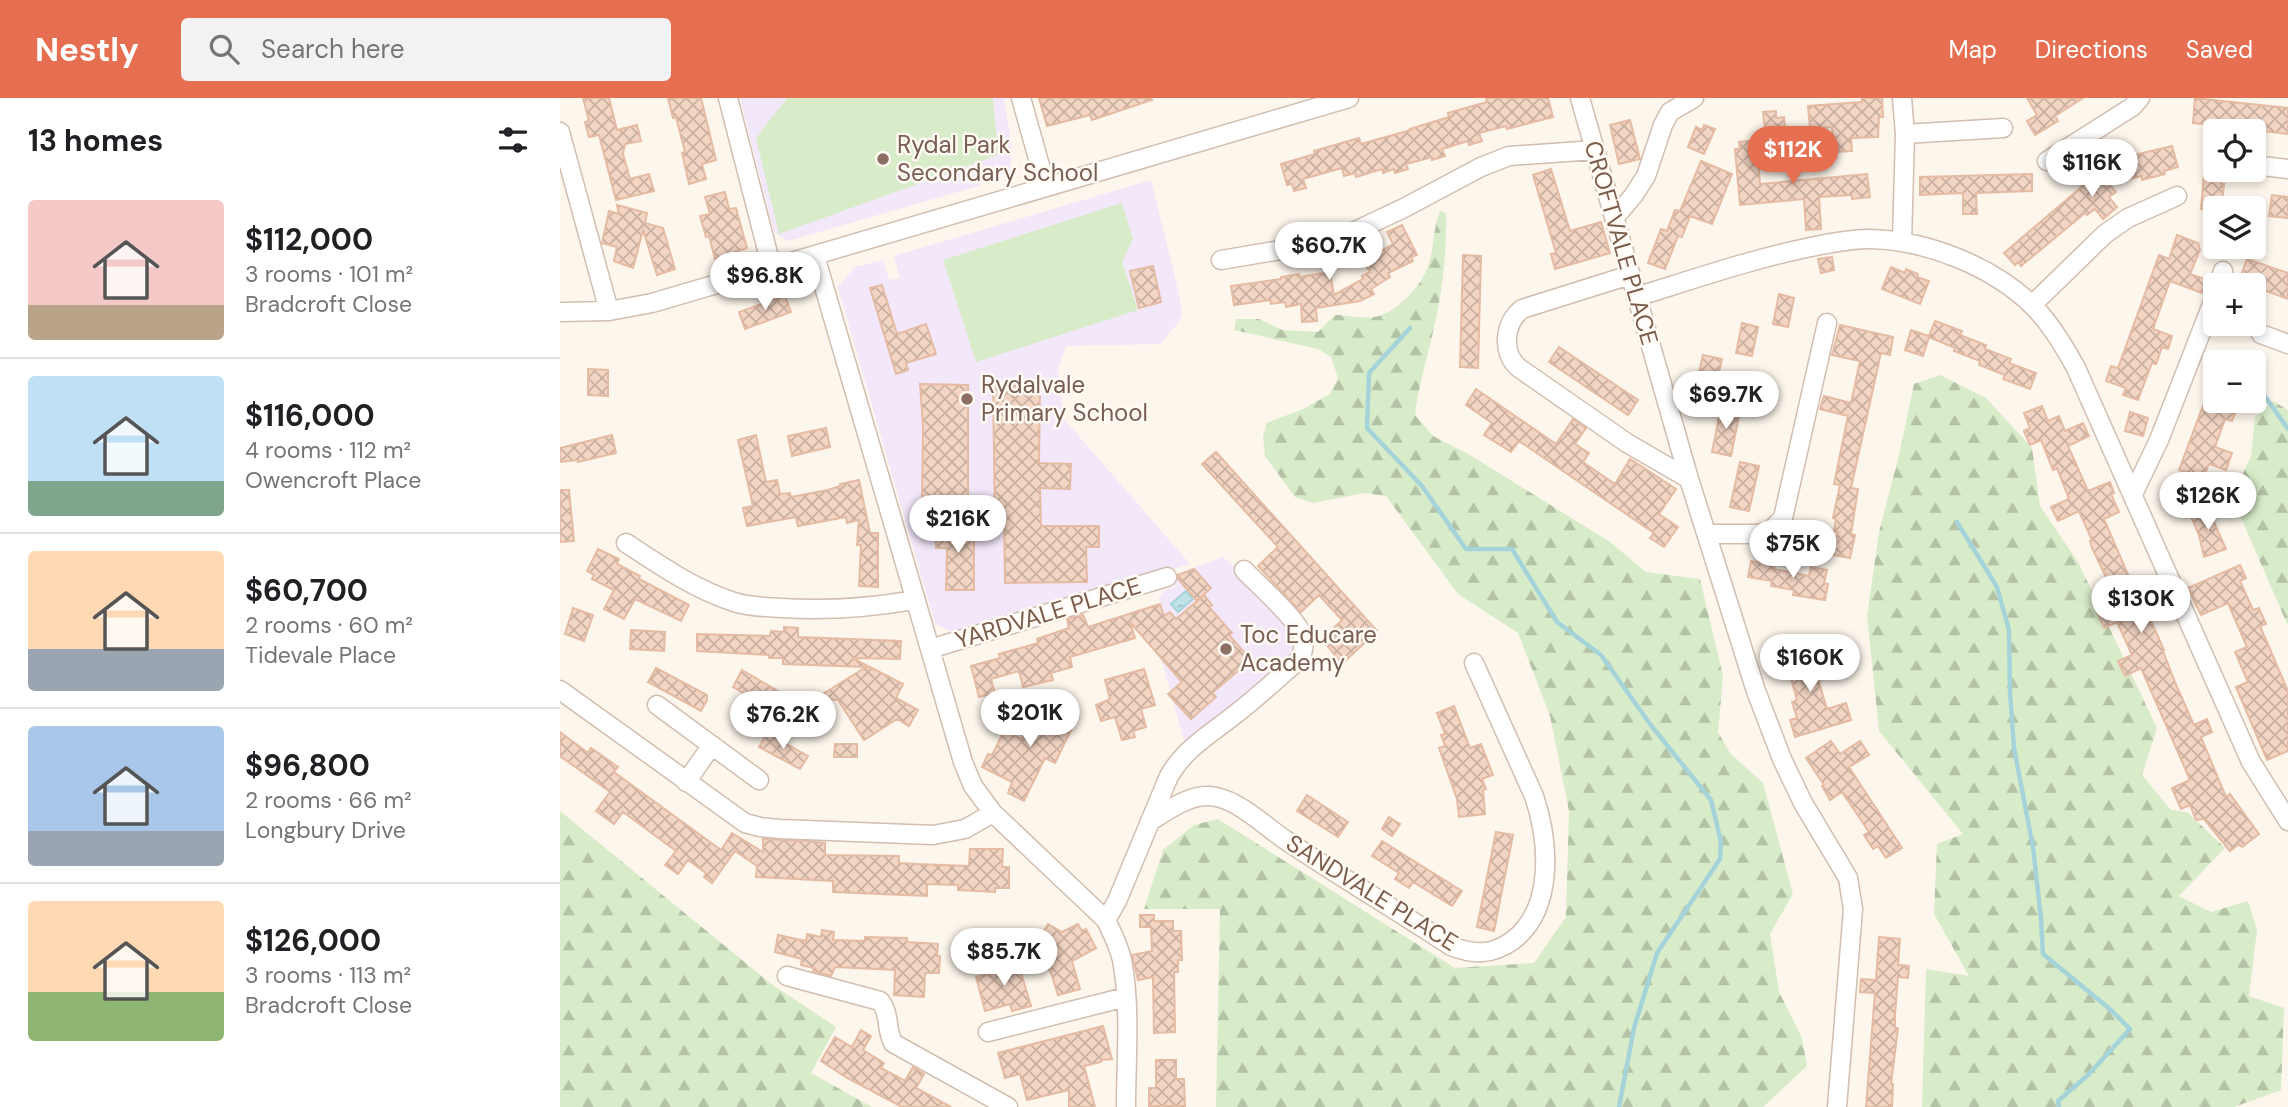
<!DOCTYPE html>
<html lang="en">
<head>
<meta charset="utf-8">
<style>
	body { margin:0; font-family:"DM Sans",sans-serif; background:#f2f2f2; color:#202124; height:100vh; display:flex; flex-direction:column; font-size:26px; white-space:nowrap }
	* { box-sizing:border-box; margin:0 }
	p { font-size:23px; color:#757577 }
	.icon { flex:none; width:38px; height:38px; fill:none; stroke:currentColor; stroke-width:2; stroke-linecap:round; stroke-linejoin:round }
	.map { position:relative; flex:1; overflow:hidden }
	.sheet { display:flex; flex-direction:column; background:#fff; width:560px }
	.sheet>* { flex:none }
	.buttons { position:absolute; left:1643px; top:21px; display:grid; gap:14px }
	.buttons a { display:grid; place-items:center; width:63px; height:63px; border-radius:7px; background:#fff; box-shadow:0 4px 10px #0003; font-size:35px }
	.price { position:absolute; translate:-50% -60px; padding:0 16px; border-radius:24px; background:#fff; color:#222; font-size:23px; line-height:46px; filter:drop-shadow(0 2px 4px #0008) }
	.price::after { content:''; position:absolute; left:50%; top:42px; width:21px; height:16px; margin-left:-10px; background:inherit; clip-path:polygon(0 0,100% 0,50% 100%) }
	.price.selected { background:#e76f51; color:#fff }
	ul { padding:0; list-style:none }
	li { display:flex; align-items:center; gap:21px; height:175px; padding:0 28px }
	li+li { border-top:2px solid #e0e0e0 }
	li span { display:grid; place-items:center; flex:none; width:196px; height:140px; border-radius:7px; color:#555 }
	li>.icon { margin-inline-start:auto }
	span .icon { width:84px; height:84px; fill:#fffc; stroke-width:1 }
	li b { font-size:30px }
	h2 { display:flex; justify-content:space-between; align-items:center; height:84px; padding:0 28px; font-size:30px }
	header { display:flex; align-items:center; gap:42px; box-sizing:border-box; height:98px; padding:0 35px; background:#e76f51; color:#fff }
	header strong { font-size:33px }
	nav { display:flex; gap:38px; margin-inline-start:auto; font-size:24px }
	.search { width:490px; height:63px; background:#f2f2f2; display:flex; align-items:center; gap:18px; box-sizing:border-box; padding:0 24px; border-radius:7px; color:#757577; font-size:26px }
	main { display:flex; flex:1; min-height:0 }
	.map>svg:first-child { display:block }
	.education { fill:#f3e8fa }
	.forest { fill:url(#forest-firs) }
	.pitch { fill:#d8ecc9 }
	.water { fill:url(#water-ripples); stroke:#a5d3da; stroke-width:2 }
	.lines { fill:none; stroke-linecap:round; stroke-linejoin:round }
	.stream { stroke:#a5d3da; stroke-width:4.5 }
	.building { fill:url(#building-cross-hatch); stroke:#e6bba3; stroke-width:2 }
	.minor-casing { stroke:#d1beb0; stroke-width:21 }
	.minor { stroke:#fff; stroke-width:18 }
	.education-dot { fill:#8d6e63; stroke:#fffaf3; stroke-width:2.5 }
	.labels { text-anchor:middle; stroke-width:5; stroke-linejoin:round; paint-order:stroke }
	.education-label { font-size:24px; fill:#785e54; stroke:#fffaf3; text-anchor:start }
	.street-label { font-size:24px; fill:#7a5c4d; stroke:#fffaf3 }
</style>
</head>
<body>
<header>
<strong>Nestly</strong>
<div class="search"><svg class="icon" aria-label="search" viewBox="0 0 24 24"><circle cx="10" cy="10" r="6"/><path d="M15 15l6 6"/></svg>Search here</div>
<nav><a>Map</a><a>Directions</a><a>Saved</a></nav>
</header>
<main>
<section class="sheet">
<h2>13 homes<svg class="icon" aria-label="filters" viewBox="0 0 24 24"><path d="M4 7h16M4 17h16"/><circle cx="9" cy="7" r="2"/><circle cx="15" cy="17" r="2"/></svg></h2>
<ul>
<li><span style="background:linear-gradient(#f6c9c9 75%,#b9a48a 0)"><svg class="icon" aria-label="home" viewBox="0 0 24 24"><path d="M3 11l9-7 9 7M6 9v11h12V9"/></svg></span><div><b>$112,000</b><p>3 rooms · 101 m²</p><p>Bradcroft Close</p></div></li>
<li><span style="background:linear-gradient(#bfe0f5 75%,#7fa58c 0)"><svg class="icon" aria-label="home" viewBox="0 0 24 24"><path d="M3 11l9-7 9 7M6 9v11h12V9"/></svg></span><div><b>$116,000</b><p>4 rooms · 112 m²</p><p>Owencroft Place</p></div></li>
<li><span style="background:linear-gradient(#ffd9b3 70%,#9aa5b1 0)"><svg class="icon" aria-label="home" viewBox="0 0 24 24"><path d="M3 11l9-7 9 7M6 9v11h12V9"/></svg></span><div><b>$60,700</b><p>2 rooms · 60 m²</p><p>Tidevale Place</p></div></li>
<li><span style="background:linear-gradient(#a9c7e8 75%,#9aa5b1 0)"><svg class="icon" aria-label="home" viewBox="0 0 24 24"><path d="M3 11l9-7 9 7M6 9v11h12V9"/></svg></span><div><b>$96,800</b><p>2 rooms · 66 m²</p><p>Longbury Drive</p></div></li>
<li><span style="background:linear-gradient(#ffd9b3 65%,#8fb573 0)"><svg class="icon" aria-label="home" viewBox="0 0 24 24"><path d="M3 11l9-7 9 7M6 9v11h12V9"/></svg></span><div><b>$126,000</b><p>3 rooms · 113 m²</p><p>Bradcroft Close</p></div></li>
</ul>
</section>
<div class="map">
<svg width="1728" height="1009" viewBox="0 0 1728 1009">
	<defs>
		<pattern id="forest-firs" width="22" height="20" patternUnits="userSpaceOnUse" patternTransform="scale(1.75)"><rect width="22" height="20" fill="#d8ecc9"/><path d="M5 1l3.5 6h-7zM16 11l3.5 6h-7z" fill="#b4c2a5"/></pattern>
		<pattern id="water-ripples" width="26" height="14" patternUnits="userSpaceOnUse" patternTransform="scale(1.75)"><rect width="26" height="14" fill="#bfe3e8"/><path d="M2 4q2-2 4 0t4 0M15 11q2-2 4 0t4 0" fill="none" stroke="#a0bbbe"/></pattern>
		<pattern id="building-cross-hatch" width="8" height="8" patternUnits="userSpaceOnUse" patternTransform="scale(1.75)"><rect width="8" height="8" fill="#f3d5c3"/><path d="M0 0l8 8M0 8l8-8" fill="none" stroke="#cab0a1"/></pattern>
	</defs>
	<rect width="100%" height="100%" fill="#fdf6ec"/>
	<path class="education" d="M180,0H444L452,48L450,74L415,89L228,143L214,134Z
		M591,82L619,196L622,215L619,224L600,246L506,248L498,271L504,321L630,466L399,537L375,526L278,189L295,169L323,162L329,182L340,180L334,158Z
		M663,459L684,478L733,530L736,547L732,556L626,649L591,525L594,517L604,513L599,500L603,493L615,488L611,478Z"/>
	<path class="forest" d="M880,113L886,115C887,156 882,198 872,238C866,265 858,290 855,317L873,338L910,357L1050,444L1086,474L1140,481L1163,578L1158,634L1170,655L1203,685L1233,796L1210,836L1219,894L1242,940L1247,968L1203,1009H656L660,811H584L603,752L634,727L658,721L895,870L974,865L1006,819L1009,713L990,618L958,535L898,496L826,398L805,395L753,405L735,399L705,358L703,338L707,325L743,311L770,296L778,280L771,259L758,251L674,232L676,221H699L722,232L758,234L775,217C788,217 806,222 819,218C837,213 859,190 866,173C875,154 872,132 880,113Z
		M1380,277L1426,300L1472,350L1480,408L1518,464L1597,630L1582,677L1611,712L1627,714L1665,750L1619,798L1651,814L1688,803L1697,832L1689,898L1724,910L1721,992L1674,1009H1362L1366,871L1409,878L1374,816L1377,746L1403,736L1319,633L1307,518L1319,434L1340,353L1354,286Z
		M1713,303L1728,312V528L1672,399L1691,358L1695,319Z
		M0,713L210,885L276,929L251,975L312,1009H0Z"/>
	<path class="pitch" d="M227,0H433L438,57L219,136L196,40Z
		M562,105L573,141L562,164L578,212L416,264L383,162Z"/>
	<path class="water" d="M626,493L633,501L618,514L611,506Z"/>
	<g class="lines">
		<path class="stream" d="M850,230L809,275L807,330L862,388L906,451H952L997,524L1041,557L1090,626L1151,702L1161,744L1160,761L1097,855L1074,930L1059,1009
			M1687,260L1688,264
			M1694,276L1702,294L1728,331
			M1397,424L1437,489L1449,532L1450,594L1454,650L1473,749L1481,821L1483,856L1551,912L1570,931L1529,976L1498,1003L1499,1009"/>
	</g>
	<path class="building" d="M23,0H49L57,32L77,27L81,43L65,46L63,56L70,81L89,76L94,93L56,102L39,37L29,39L25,24L29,23Z
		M108,0H141L156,62L142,66L146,81L129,86L122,55L125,54L116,19L113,20Z
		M479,0H591L592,2L532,22L530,17L487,28Z
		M926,0H988L993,19L947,31L946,28L919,35L922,43L909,47L908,43L882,51L885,58L872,62V59L846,66L848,71L835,75L834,71L823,75L822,71L796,79L795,75L784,78L782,70L743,81L746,90L734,93L732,86L727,87L721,66L755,56L754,53L799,40L801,46L851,32L850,31L889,19L888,15L927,4Z
		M1302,0H1322L1323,19H1319L1318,39L1291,40L1292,53L1274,54L1272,29L1250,31L1248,8L1302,4Z
		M1467,0H1523L1495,18L1498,23L1475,37L1467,23L1477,17Z
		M1635,0L1728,10V36L1695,32L1668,33L1669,29L1633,25Z
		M1216,13V20L1224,19L1226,38L1206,40L1203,14Z
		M1070,22L1080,61L1059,66L1050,27Z
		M1144,27L1155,31L1144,56L1128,49L1136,29L1142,32Z
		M1197,42L1200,86L1307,76L1310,99L1292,101V97L1259,99L1261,131L1246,132L1244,101L1180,107L1175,51H1180L1179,44Z
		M1612,48L1618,69L1604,73L1605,76L1582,82V78L1549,86L1556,94L1549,99L1557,109L1543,121L1535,111L1527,117L1525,115L1461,168L1458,164L1455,167L1444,155L1560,56L1562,60Z
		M1141,63L1172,76L1152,126L1130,118L1122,139L1118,138L1105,171L1088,165L1101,131L1107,133L1115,112L1120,113Z
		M991,71L1010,133L1041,124L1050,155L995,171L991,156L996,155L973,77Z
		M1644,75L1662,77L1661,86H1664L1662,105H1660L1659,110H1656V112L1641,111Z
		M1472,76V93L1416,95L1417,116H1403V95L1360,97V79Z
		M165,94L169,111L176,110L187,150L174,154V156L155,161L149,138L146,139L140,118L150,116L145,99Z
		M1712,97L1728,99V120L1709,118Z
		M57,107L87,115L85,125L103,130L115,171L97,177L83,132L73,170L54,163L57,149L42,145L49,113L59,116Z
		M842,127L857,157L851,159L853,163L828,175L830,179L811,191L814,196L800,203L756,210L757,223L742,224L741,206L726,209L725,204L711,206L710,202L674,207L671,188L721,181V179L739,176V179L770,174L774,197L803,181L802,178L810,174L803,163L833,146L827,134Z
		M1617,137L1638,145L1640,152L1630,176L1647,182L1642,195L1610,183L1593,231L1612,238L1608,251L1602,249L1596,266L1592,265L1578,302L1563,297L1566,290L1546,283L1551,268L1558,270L1599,157L1609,161Z
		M903,157L921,158L918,270L900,269Z
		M1272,159L1274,172L1261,175L1258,161Z
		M1687,161L1728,175V201L1679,183Z
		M593,168L601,204L579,210L570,173Z
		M1331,169L1345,175L1346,171L1358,176L1357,179L1369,183L1360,206L1322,191Z
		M322,187L337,236L366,226L376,256L346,265L348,272L336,276L310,190Z
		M1219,196L1234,200L1228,229L1213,226Z
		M225,198L231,214L185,231L179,214Z
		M1375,223L1402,233L1400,237L1426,247L1425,251L1451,261L1449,265L1476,275L1470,291L1443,281L1445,277L1419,267L1420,263L1394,253L1395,250L1369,239L1363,258L1345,252L1351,232L1369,238Z
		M1182,225L1198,229L1192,258L1176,255Z
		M1280,227L1333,239L1330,257L1321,255L1291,390L1298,391L1291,436L1295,437L1290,460L1273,457L1278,434L1274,433L1276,421L1273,420L1280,387L1274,386L1288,318L1260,311L1264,298L1291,305L1300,263L1272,257Z
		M999,249L1078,302L1068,317L989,264Z
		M1143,257L1162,261L1152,306L1133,302Z
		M28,271L48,272V298L28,297Z
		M360,286L408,287V402H362L363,329Z
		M480,286L479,365L511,366L510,391L480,390L481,428H539V449H526L527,484L445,485L444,425H435L433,287Z
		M916,291L996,346L1013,321L1016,323L1026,330L1015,346L1029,355L1023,364L1055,386L1070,361L1116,391L1099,416L1118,429L1104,449L1090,440L1094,435L959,343L951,354L924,337L932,325L906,307Z
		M1647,297L1656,300V303H1664L1678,308L1672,323L1665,321L1655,349L1672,355L1666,372L1649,366L1643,381L1619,372Z
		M1482,308L1488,323L1499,318L1505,333L1523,325L1529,338L1508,348L1528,393L1550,384L1554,395L1551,396L1559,414L1544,421L1569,479L1571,478L1604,552L1603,553L1617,589L1634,627L1647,621L1652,634L1641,639L1666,699L1670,696L1699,736L1682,749L1679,746L1670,753L1644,721L1636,722L1630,707L1621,711L1612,690L1630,682L1617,652L1581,570L1565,578L1558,563L1572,557L1557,524L1544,530L1536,512L1552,505L1548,496L1553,494L1532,450L1530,443L1532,442L1519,413L1498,423L1491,409L1509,401L1497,370L1493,372L1481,342L1470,347L1464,333L1470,330L1464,315Z
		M1161,309L1180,313L1171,358L1152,354Z
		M1570,314L1588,320L1583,338L1565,333Z
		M266,330L270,349L232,358L228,338Z
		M52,337L56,355L18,364V362L0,364V350Z
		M196,337L206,384L217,382L220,396L230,395L231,399L268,392L280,388V386L299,382L310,435H318V489L299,488L301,447H297L299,422L287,425L286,419L238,428L236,419L187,428L183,410L193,408L178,342Z
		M656,354L817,533L782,566L762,541L782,522L759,497L741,514L698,468L718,449L642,366Z
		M1180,364L1199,368L1189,413L1170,409Z
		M0,392H9L14,443L0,444Z
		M1647,409L1666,451L1644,459L1639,437L1630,416Z
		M376,427H414V492H386L387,450H376Z
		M38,451L59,461L57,466L80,478L79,481L129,507L121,523L75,501L64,521L44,511L54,492L32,481L34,477L27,473Z
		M1191,463L1215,467L1214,471L1249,478L1251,469L1267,472L1264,485L1268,486L1265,502L1233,497L1234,492L1211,488L1212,483L1188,479Z
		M1680,467L1686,480L1680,483L1693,512L1699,510L1706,526L1700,528L1728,593V653L1707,662L1676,589L1688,584L1675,554L1687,549L1668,505L1641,517L1628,490Z
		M634,471L651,490L637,503L618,481V477Z
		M644,497L652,507L649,509L672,535L669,537L691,562L652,595L656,599L631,621L608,596L622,584L570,524L575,540L510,559L512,569L491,575L493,582L463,589L459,573L431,581L435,595L419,599L411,568L440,560L439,556L478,545L477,541L509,530L507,521L523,517L528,529L600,506L604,518L610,514L616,521Z
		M13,510L33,517L24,543L5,536Z
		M224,529L238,530V539L341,543L340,561L292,560L343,586L336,600L358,612L349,628L337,621L304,642L278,602L255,601L306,569L223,566V560H209V557L137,553V536L210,538L211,533L224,534Z
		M71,532L105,534L104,553L70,551Z
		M1244,541L1246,548H1248L1267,611L1286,605L1291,622L1235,639L1230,622L1237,620L1232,604L1237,602L1224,555L1226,554L1224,547Z
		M96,570L147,597V602L141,613L88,584Z
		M584,571L595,607L581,611L586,629L573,633L575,639L562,642L555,619L541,623L536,607L550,601L545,582Z
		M182,572L223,596L214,612L173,589Z
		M487,599L515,624L495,665L485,660L464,703L448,695L452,684L422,669L428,656L432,657L444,633L462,641L474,616L476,617Z
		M894,608L910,650L921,646L933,677L922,681L926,691L923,692L925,716L899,719L897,701L879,650L885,648L881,637L885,636L877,615Z
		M0,634L28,655L31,650L58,669L54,674L161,752L172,735L203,754V741L247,743L265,745V757L339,758V765L357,766L409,768L410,751H443L442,769H449V790H435V794L398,792V787L367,786V798L273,794V783L196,779L197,768L175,753L152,785L144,779L146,775L128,762L118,776L105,767L116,753L63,714L54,726L36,713L50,694L0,658Z
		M207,635L248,658L240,671L199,649Z
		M1271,643L1280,656L1300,643L1309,657L1289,669L1342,750L1326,760L1318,748L1313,751L1304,737L1309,734L1282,694L1270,702L1262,688L1264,687L1246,660Z
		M275,646H297V659H274Z
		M747,697L788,724L778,739L737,713Z
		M829,719L840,726L832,738L822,731Z
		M936,734L953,737L934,833L917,829Z
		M822,743L902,793L892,808L853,784L849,790L835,781L839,775L812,758Z
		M580,817H594V823H613V833H621L622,862H618V874H614L615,934L594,935L593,879L578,882L572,857L592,853L591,829H580Z
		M488,826L502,834L518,826L522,833L526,831L536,850L512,863L520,891L498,897L490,872L479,866L462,871Z
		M262,832L274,834L273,842L305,843V839L347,840V844L378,846L377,858H380L379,875H365L364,899L334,897L335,872L275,869L271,878L253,873L254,870L241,867L242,861L215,854L218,837L246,843L247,836L261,839Z
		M1319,839L1340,841L1338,867L1349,868L1348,880L1338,879L1335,916V930H1338L1331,986H1333L1332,1009H1306L1315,895L1300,894L1301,881L1316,882Z
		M457,861L471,908L452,913L450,906L425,913L416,879L441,873L439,866Z
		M543,928L552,961L541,962V964L524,968L535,1009H509V992L467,1002L460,976L445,980L438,955Z
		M301,932L311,938L303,952L324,965L321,970L345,983L353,969L364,976L356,990L391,1009H342L287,980L261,963L275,939L292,949Z
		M596,962H616V981H624L625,1008H589V990H596Z"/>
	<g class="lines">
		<g class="minor-casing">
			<path id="minor" d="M168,0L212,171
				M461,0L486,89
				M1020,0L1129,381L1196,593L1222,661L1243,705L1288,780L1293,811L1277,1009
				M1342,0L1345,36L1342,144
				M0,34L49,213
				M1345,36L1443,30
				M1487,63L1572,9L1580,0
				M1694,67L1728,71
				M1055,119L1073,98L1086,78L1103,27L1110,14L1134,0
				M255,158L403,664L413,688L433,715L546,822C552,835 559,848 562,862C571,910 566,961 566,1009
				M661,162L774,143L844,110L921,69L949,58L1035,52
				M1070,177L962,211C944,225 941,255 959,270L1067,345L1129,381
				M1658,187L1663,173
				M1076,199C1134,181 1192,161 1251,149C1270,145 1290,141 1309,141C1366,142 1433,168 1474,209C1491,226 1504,248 1516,270L1691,664L1728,723
				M1472,207L1545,136L1568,120L1617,98
				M0,214L49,213L92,205L789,0
				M1701,236L1728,246
				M1573,396L1599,342L1656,196
				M1147,436H1199L1210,433L1223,420L1267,225
				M66,445C99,467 136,492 174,504C188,509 206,509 221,510C267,513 309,510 354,502
				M370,551L607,479
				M0,592L185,725L200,729L220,731L373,737L405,731L433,715
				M97,607L199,682
				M126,684L152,647
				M592,722C610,711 633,694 656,699C679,703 705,728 724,741C779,778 836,812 891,848C914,857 932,857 952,843C995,811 989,743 974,698L914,565
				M546,822L557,803L609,678C625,650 652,635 677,615C699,598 719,579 740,561C743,554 745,547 743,539C738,521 698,487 684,472
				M227,878L320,903C330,914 326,932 333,945L448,1009
				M428,934L566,899"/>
		</g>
		<use href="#minor" class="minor"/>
	</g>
	<g class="education-dot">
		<circle cx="323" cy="61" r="7"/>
		<circle cx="407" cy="301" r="7"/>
		<circle cx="666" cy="551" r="7"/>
	</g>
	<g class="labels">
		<g class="education-label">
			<text x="337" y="55">Rydal Park<tspan x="337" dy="28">Secondary School</tspan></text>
			<text x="421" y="295">Rydalvale<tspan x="421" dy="28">Primary School</tspan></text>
			<text x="680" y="545">Toc Educare<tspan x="680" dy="28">Academy</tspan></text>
		</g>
		<g class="street-label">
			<text transform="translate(1061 145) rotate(74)" y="8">CROFTVALE PLACE</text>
			<text transform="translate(488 515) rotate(-17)" y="8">YARDVALE PLACE</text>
			<text transform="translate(812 795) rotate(32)" y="8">SANDVALE PLACE</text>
		</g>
	</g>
</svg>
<div class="buttons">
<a><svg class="icon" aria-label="locate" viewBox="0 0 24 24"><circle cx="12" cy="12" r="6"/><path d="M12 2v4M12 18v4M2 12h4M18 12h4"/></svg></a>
<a><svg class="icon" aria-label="layers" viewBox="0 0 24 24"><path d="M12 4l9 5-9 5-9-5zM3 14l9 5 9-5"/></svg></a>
<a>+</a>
<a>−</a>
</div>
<b class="price selected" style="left:1233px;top:88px">$112K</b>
<b class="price" style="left:1532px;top:101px">$116K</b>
<b class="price" style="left:769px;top:184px">$60.7K</b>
<b class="price" style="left:205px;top:214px">$96.8K</b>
<b class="price" style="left:1166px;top:333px">$69.7K</b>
<b class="price" style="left:1648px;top:434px">$126K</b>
<b class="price" style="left:398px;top:457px">$216K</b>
<b class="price" style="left:1233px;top:482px">$75K</b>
<b class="price" style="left:1581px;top:537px">$130K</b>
<b class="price" style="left:1250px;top:596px">$160K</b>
<b class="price" style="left:470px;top:651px">$201K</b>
<b class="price" style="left:223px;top:653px">$76.2K</b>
<b class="price" style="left:444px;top:890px">$85.7K</b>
</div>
</main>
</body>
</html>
